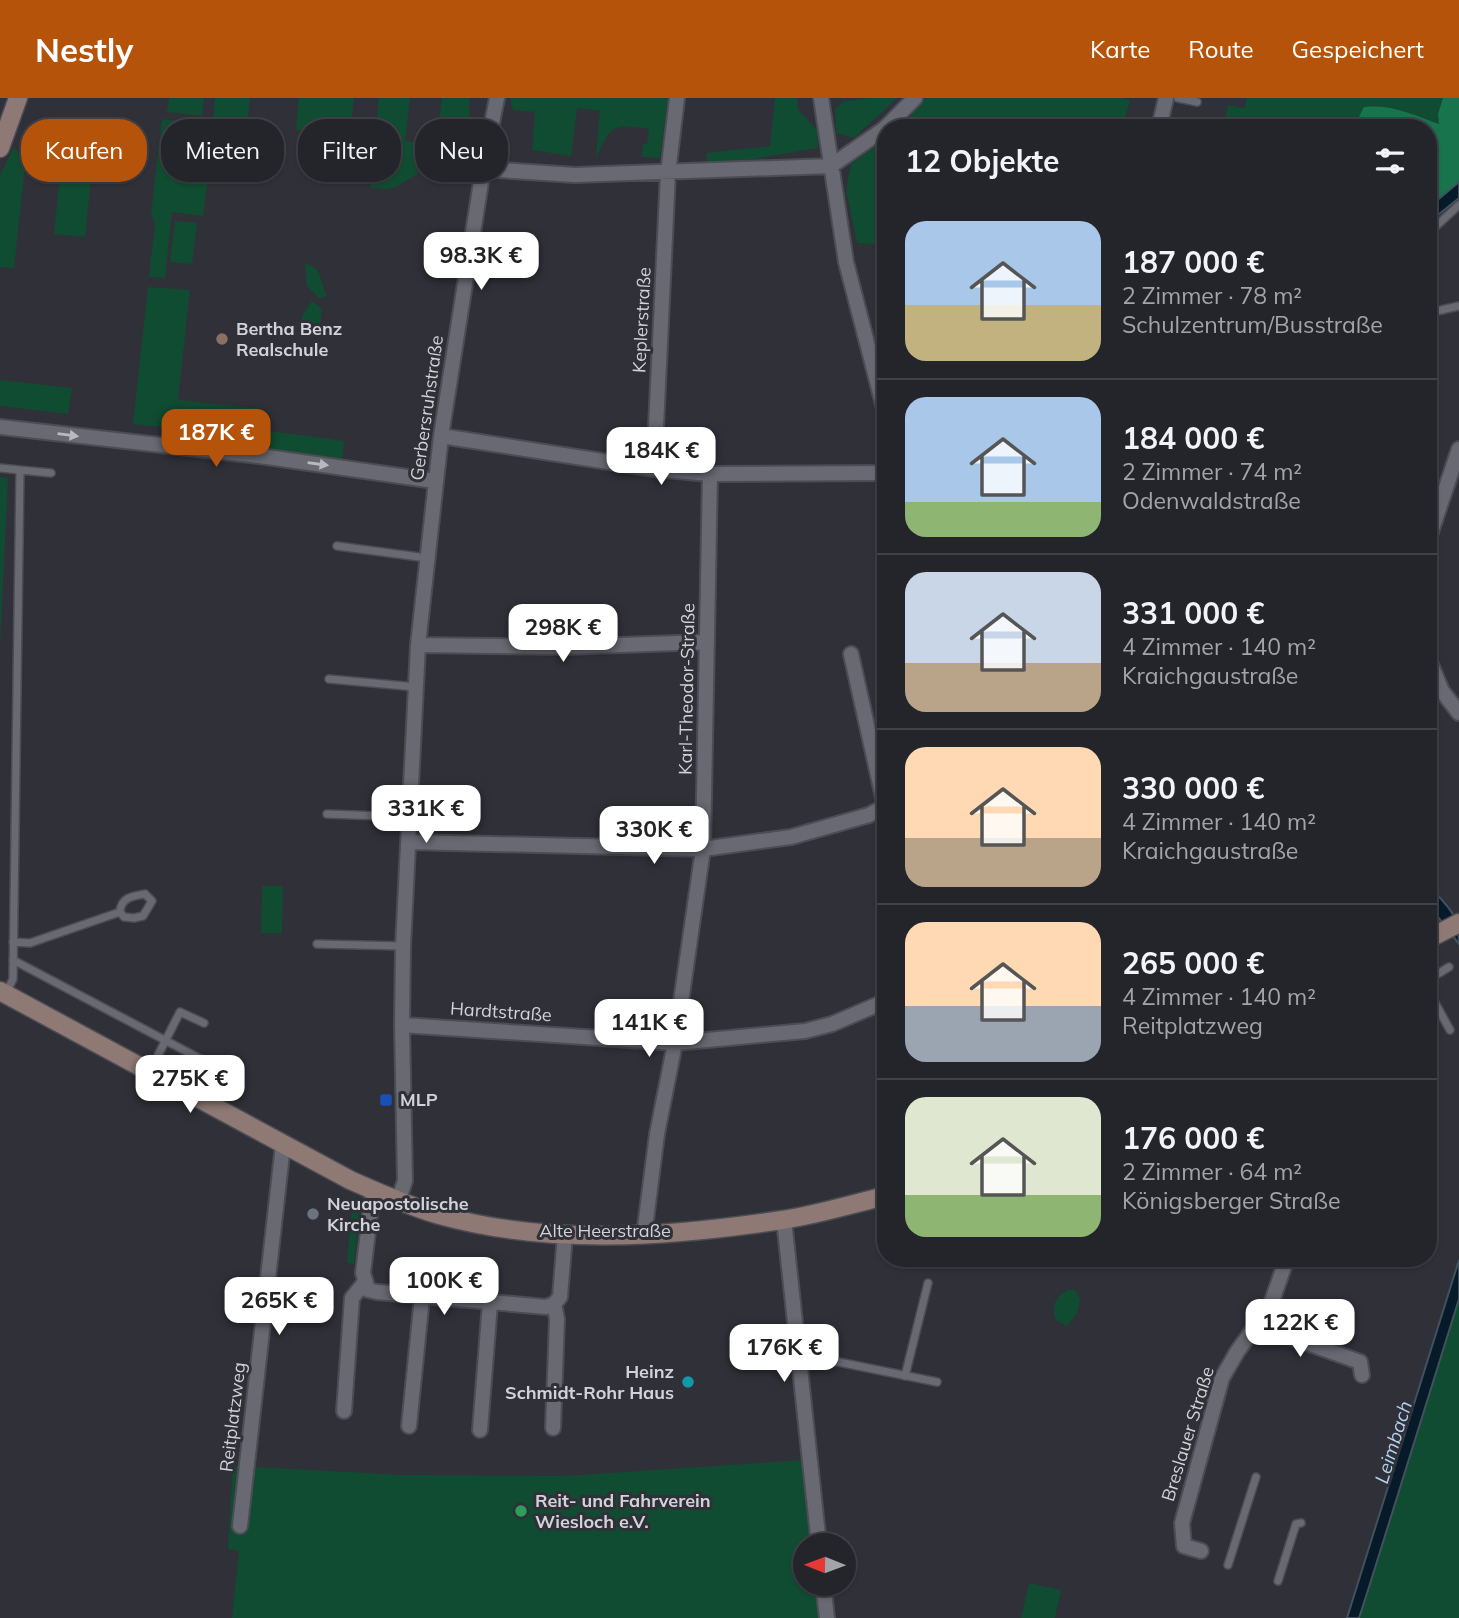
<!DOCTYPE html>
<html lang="de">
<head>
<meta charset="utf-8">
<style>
	body { margin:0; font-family:Mulish,sans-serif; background:#303037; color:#f1f3f6; height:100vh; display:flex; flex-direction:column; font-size:26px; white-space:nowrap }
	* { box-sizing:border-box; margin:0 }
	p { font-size:23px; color:#a3a4a9 }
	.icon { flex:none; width:38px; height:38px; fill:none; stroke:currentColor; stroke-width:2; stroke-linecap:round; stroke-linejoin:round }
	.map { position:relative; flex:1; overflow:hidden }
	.sheet { position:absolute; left:877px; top:21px; width:560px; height:1148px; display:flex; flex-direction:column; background:#24242b; border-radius:28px; box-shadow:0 2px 5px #0004,0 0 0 2px #414147 }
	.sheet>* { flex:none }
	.hud { position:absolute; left:21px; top:21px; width:665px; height:63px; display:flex; gap:14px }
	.needle { width:46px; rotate:271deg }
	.tools { position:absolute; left:793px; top:1435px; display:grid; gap:14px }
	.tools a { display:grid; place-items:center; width:63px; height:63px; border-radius:50%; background:#24242b; box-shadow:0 2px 5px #0004,0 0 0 2px #414147; font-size:35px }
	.price { position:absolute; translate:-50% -60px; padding:0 16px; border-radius:14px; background:#fff; color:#222; font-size:23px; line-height:46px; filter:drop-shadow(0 2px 4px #0008) }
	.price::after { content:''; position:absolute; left:50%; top:42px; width:21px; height:16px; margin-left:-10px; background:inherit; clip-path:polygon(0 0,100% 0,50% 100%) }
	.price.active { background:#b45309; color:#fff }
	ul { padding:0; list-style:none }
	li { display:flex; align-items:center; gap:21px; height:175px; padding:0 28px }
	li+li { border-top:2px solid #414147 }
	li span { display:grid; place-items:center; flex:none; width:196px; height:140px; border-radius:21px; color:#555 }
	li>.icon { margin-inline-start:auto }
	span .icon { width:84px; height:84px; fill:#fffc; stroke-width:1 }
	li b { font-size:30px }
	h2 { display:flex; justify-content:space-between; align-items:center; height:84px; padding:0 28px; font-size:30px }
	.tag { padding:0 24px; border-radius:28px; background:#24242b; box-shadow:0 2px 5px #0004,0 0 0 2px #414147; font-size:24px; line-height:63px }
	.tag.active { background:#b45309; color:#fff }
	header { display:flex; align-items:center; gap:42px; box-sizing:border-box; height:98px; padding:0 35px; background:#b45309; color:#fff }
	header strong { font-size:33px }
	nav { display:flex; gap:38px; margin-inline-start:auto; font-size:24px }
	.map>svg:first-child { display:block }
	.green { fill:#104c31 }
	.forest { fill:#18744c }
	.water { fill:#061a2a; stroke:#43515e; stroke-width:2 }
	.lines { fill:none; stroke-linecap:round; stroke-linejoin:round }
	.lane-casing { stroke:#4c4c54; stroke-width:10 }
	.street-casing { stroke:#4c4c54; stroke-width:18 }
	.secondary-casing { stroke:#4c4c54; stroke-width:21 }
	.lane { stroke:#696973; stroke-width:7 }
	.street { stroke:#696973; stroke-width:14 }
	.secondary { stroke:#8f7974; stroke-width:18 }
	.oneway { fill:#b8b8bf }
	.education-dot { fill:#8d6e63; stroke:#303039; stroke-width:2.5 }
	.transit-dot { fill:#1a4fb4; stroke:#303039; stroke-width:2.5 }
	.worship-dot { fill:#6b7280; stroke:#303039; stroke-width:2.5 }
	.culture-dot { fill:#0f9aa8; stroke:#303039; stroke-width:2.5 }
	.leisure-dot { fill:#2e9e5b; stroke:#303039; stroke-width:2.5 }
	.labels { text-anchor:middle; stroke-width:6; stroke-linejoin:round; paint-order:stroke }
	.street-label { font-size:18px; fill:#d2d2d8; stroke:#303039 }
	.poi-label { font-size:18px; font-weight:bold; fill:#d2d2d8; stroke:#303039; text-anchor:start }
	.water-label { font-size:19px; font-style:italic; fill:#b2d2f0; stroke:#303039 }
</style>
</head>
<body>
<header>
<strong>Nestly</strong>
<nav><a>Karte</a><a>Route</a><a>Gespeichert</a></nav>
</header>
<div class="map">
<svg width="1459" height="1520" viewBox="0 0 1459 1520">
	<rect width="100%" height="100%" fill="#303039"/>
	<path class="green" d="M169,0H204L202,18L167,14Z
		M215,0H250L247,27L213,21Z
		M299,0H354L350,38L296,32Z
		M379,0H410L405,43L436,47L442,0H470C467,17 474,38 465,54C460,61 451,58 445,60C425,67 409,84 392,90C386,92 377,90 370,90Z
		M510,0H668L660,60L642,59L643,46H647L649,31C611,26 612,26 596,60L600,13L577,10L571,58L532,52L535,14L513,12Z
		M775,0H797L798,11L817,32L818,50L707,69V55L770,48Z
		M870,0H897L854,40L836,35L835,11L843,4Z
		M926,0H1121L1130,2L1122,30H900Z
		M1247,0H1443L1438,16L1440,26L1401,13L1374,7L1358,18L1353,30H1223L1228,7L1244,10Z
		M162,21L210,28L211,54L203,118L172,114L165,180L149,179L155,126L151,116Z
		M885,42V147L857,145L846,92L851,66Z
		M14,49L21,57L25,67L14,170L0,169V77Z
		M60,78L91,81L85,139L54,136Z
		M175,123L197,125L192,166L170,164Z
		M305,165C322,169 320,184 327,198L319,200L307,188Z
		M148,189L190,192L178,302L264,311L261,332L344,343L342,363L266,354L238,337L133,326Z
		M312,203L322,211L320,226L313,234L305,236L301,231L302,218Z
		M0,282L72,290L68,316L0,308Z
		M0,379L8,380L0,548Z
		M407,597L408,598L403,707H401Z
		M262,788H283L282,835H261Z
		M353,1098L358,1101L360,1107L354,1166L347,1165Z
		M1067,1192H1075L1080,1202L1077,1215L1067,1228L1056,1222C1051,1207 1055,1201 1067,1192Z
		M1459,1200V1520H1359L1449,1229Z
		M805,1362L816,1447H805V1486H820L824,1520H232L239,1453L228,1451L233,1368L402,1377L565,1378Z
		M1029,1485L1061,1492L1055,1520H1021Z"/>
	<path class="forest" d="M1443,0H1459V84L1428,110V30H1353L1364,9C1389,5 1416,18 1439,26L1438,16Z"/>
	<path class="water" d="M1459,84V100L1428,125V110Z
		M1428,787C1448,809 1459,815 1459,846L1428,806Z
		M1459,1162V1201L1369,1489L1359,1520H1347Z"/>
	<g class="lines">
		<g class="lane-casing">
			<path id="lane" d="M1178,0L1197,4
				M1428,139L1434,130L1459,107
				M1428,215L1459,208
				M0,370L20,372L13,881L6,895
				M20,372L51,375
				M337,448L427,460
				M329,581L416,589
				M327,716L410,719
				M13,844L30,845L120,814L124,819L134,820L143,818L152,803L145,796C133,798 121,799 120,814
				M317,846L403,848
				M13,862L212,967
				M1428,882L1449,869
				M1428,892L1450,932
				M150,973L180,914L204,925
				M799,1256L937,1284
				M905,1278L928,1185
				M1228,1467L1256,1379
				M1278,1483L1296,1426L1301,1425"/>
		</g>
		<g class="street-casing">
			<path id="street" d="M821,0L846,164L886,318
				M1159,30L1166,0
				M483,71L575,77L831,68L884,31L915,0
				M0,329L267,359L435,383
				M441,338L654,371L710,376L886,375
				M654,371L668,75L677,0
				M1428,443L1459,351
				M418,547L563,549L707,544
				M851,556L886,713
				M1428,560L1442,593L1459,615
				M409,744L703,751L791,739L869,717L886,708
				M402,927L675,945L805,933L832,926L886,903
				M373,1092L363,1175L368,1192L377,1194L546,1209L554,1206L560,1199L565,1137
				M398,1103L405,1083L402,927L403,848L418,547L441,338L484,65L497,0
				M784,1122L819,1447
				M644,1137L657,1036L675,945L703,751L710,376
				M1257,1227L1360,1264L1362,1277
				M344,1313L352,1200L364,1185
				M409,1328L422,1199
				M553,1330L557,1221L554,1206
				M480,1332L490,1205
				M240,1428L283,1047
				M1201,1453L1184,1448L1182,1425L1222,1280L1237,1254L1271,1206L1287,1160
				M823,1486L827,1520"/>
		</g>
		<g class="secondary-casing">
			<path id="secondary" d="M0,50L18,0
				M1428,841L1459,825
				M0,893L350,1082C379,1095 409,1108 439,1117C550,1148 669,1139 782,1122C817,1117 851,1106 886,1098"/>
		</g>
		<use href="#lane" class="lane"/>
		<use href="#street" class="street"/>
		<use href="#secondary" class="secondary"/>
	</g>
	<defs><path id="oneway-solid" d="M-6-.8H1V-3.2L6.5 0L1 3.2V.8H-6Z" transform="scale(1.75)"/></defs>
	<g class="oneway">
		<use href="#oneway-solid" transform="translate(68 337) rotate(7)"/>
		<use href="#oneway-solid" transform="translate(318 366) rotate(8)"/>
	</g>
	<circle class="education-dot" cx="222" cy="241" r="7"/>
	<rect class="transit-dot" x="379" y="995" width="14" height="14" rx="3.5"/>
	<circle class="worship-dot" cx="313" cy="1116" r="7"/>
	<circle class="culture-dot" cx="688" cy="1284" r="7"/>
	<circle class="leisure-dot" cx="521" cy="1413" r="7"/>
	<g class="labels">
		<g class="street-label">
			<text transform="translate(642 222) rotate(-87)" y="6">Keplerstraße</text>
			<text transform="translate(427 310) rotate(-82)" y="6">Gerbersruhstraße</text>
			<text transform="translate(687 591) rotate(-89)" y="6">Karl-Theodor-Straße</text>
			<text transform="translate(501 914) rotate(4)" y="6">Hardtstraße</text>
			<text x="605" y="1139">Alte Heerstraße</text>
			<text transform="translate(233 1319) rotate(-83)" y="6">Reitplatzweg</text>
			<text transform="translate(1188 1336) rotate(-73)" y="6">Breslauer Straße</text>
		</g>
		<g class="poi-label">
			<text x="236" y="237">Bertha Benz<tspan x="236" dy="21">Realschule</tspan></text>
			<text x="400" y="1008">MLP</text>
			<text x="327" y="1112">Neuapostolische<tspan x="327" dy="21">Kirche</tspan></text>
			<text x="674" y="1280" text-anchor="end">Heinz<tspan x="674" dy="21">Schmidt-Rohr Haus</tspan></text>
			<text x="535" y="1409">Reit- und Fahrverein<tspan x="535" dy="21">Wiesloch e.V.</tspan></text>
		</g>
		<g class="water-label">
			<text transform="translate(1393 1344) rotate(-73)" y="7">Leimbach</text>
		</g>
	</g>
</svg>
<div class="tools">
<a><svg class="needle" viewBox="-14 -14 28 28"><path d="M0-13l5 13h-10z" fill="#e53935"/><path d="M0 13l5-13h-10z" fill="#a3a4a9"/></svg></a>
</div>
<b class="price" style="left:481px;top:194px">98.3K €</b>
<b class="price active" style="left:216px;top:371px">187K €</b>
<b class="price" style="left:661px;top:389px">184K €</b>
<b class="price" style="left:563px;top:566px">298K €</b>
<b class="price" style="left:426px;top:747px">331K €</b>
<b class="price" style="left:654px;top:768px">330K €</b>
<b class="price" style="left:649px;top:961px">141K €</b>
<b class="price" style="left:190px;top:1017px">275K €</b>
<b class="price" style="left:444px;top:1219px">100K €</b>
<b class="price" style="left:279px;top:1239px">265K €</b>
<b class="price" style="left:1300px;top:1261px">122K €</b>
<b class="price" style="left:784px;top:1286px">176K €</b>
<div class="hud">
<a class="tag active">Kaufen</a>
<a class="tag">Mieten</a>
<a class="tag">Filter</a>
<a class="tag">Neu</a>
</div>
<section class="sheet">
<h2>12 Objekte<svg class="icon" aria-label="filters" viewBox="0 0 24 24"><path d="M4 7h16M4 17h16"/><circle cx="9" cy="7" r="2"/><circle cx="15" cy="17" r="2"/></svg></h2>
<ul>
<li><span style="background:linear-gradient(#a9c7e8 60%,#c2b280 0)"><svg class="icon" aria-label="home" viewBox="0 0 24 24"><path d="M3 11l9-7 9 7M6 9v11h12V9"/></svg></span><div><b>187 000 €</b><p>2 Zimmer · 78 m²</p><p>Schulzentrum/Busstraße</p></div></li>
<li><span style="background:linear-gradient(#a9c7e8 75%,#8fb573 0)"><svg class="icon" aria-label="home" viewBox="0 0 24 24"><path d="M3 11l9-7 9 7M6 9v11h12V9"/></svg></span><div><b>184 000 €</b><p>2 Zimmer · 74 m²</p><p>Odenwaldstraße</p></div></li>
<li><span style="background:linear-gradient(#c9d6e8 65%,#b9a48a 0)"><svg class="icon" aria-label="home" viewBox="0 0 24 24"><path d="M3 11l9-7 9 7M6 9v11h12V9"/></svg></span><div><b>331 000 €</b><p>4 Zimmer · 140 m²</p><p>Kraichgaustraße</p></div></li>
<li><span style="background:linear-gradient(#ffd9b3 65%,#b9a48a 0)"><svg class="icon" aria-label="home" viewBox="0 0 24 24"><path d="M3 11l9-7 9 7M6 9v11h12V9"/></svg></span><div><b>330 000 €</b><p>4 Zimmer · 140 m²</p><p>Kraichgaustraße</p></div></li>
<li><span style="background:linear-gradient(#ffd9b3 60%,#9aa5b1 0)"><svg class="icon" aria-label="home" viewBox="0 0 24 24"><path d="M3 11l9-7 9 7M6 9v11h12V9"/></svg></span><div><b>265 000 €</b><p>4 Zimmer · 140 m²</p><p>Reitplatzweg</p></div></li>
<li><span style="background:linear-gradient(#dfe7d0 70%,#8fb573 0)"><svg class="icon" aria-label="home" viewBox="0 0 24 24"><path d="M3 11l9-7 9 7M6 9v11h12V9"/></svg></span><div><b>176 000 €</b><p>2 Zimmer · 64 m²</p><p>Königsberger Straße</p></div></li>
</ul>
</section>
</div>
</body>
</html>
